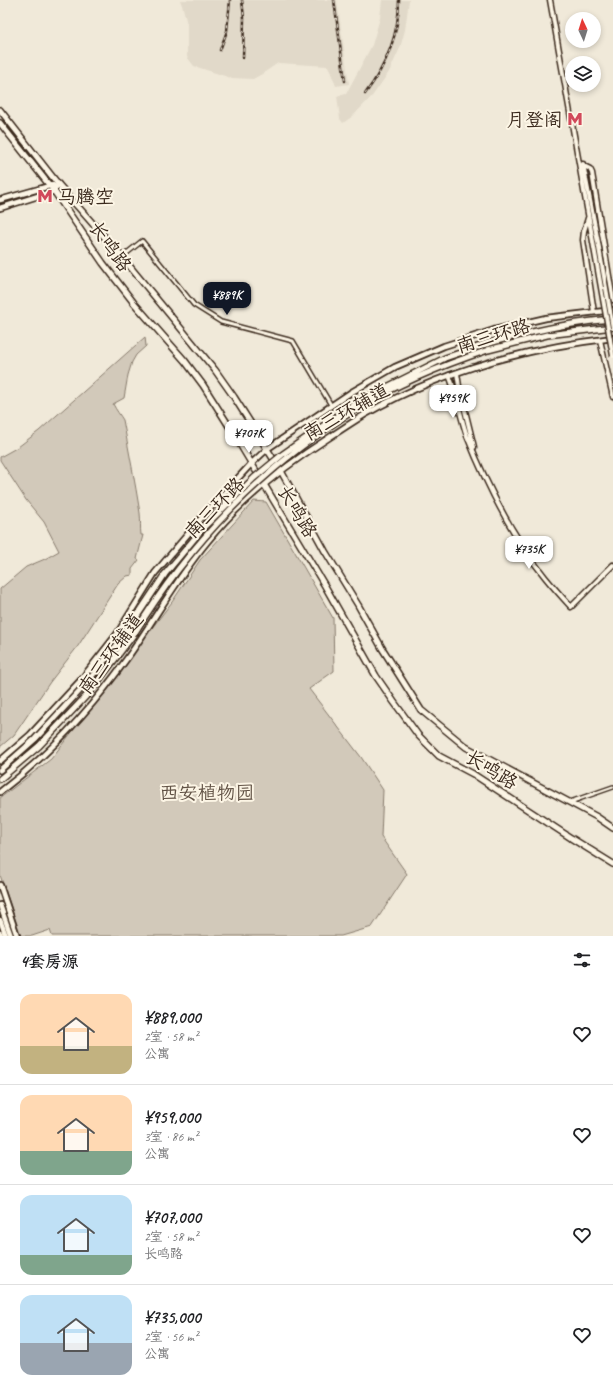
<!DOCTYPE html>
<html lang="zh">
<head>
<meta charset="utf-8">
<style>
	body { margin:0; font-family:Caveat,"LXGW WenKai TC",sans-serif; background:#f2f2f2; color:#202124; height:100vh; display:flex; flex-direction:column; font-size:15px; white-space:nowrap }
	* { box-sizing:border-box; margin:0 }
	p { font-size:13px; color:#757577 }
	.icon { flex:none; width:22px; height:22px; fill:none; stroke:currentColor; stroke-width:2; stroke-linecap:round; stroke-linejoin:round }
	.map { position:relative; height:936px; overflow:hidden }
	.drawer { display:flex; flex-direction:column; background:#fff; flex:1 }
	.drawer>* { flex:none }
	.needle { width:26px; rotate:356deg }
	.controls { position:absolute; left:565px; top:12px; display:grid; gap:8px }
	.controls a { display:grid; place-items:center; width:36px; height:36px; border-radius:50%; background:#fff; box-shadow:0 2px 6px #0003; font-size:20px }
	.price { position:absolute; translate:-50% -34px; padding:0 9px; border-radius:8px; background:#fff; color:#222; font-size:13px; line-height:26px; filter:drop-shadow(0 1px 2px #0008) }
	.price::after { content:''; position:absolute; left:50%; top:24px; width:12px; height:9px; margin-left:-6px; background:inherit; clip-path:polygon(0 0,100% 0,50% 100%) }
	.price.current { background:#111827; color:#fff }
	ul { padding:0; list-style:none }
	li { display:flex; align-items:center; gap:12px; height:100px; padding:0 20px }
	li+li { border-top:1px solid #e0e0e0 }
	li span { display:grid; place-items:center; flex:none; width:112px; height:80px; border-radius:12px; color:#555 }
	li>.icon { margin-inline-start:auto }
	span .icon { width:48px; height:48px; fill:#fffc; stroke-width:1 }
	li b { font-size:17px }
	h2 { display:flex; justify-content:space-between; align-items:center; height:48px; padding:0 20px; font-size:17px }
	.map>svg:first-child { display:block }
	.built { fill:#e1d9c9 }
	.green { fill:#d2c9ba; stroke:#867a6c }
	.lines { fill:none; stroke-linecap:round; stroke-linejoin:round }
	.minor-casing { stroke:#3b2a1e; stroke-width:6 }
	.tertiary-casing { stroke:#3b2a1e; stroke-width:7 }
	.secondary-casing { stroke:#3b2a1e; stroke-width:8 }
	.primary-casing { stroke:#3b2a1e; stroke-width:8 }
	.trunk-casing { stroke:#3b2a1e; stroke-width:8 }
	.minor { stroke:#fcf5e5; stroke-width:3 }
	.tertiary { stroke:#fcf5e5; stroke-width:4 }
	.secondary { stroke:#fcf5e5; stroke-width:4.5 }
	.primary { stroke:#fcf5e5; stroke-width:5 }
	.trunk { stroke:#fcf5e5; stroke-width:5 }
	.rail-casing { stroke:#3b2a1e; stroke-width:2.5 }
	.rail { stroke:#fcf5e5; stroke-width:1; stroke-dasharray:3; stroke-linecap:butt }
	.tertiary-bridge-casing { stroke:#3b2a1e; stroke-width:7; stroke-linecap:butt }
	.trunk-bridge-casing { stroke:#3b2a1e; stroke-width:8; stroke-linecap:butt }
	.tertiary-bridge { stroke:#fcf5e5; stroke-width:4 }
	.trunk-bridge { stroke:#fcf5e5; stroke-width:5 }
	.labels { text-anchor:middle; stroke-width:4; stroke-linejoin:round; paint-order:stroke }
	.poi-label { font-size:19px; fill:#3b2a1e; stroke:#fcf5e5; text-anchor:end }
	.street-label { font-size:19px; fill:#3b2a1e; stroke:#fcf5e5 }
	.park-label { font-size:19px; fill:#615245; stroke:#fcf5e5 }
</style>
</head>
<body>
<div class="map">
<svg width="613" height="936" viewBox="0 0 613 936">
	<rect width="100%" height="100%" fill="#f0e9d9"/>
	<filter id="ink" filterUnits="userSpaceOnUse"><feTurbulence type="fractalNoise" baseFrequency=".025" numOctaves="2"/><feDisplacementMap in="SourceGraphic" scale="8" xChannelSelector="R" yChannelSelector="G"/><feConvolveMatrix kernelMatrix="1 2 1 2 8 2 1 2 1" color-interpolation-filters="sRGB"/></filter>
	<g filter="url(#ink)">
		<path class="built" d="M180,0H337L349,84L336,86L328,66L278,63L262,74L253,79L231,78L194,66L187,57V24L183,8Z
			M382,0H409L405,30L400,48L389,72L373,95L353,116L343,123L340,119L337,96L346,94L372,45L380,18Z"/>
		<path class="green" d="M145,337L146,346L136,355L132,362L128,375L124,398L113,404C116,410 120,415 123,420C129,451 135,482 140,513C141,521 140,528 141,535H143L137,559L139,560L132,569V575L127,576L118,584L78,646L50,682L14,735L0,747V589L26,567L45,559L59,551L44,522L26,500L0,460V457L18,447L39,431Z
			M254,501L266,502L333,618L334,671L309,689L361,757L383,790L381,837L407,874L372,927L341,936H52L50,930L32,936H21L0,875V798L51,759L172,602L200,560Z"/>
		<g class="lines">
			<g class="minor-casing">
				<path id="minor" d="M122,257L142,241L194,305L221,322L293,341L331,405
					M570,802L613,787"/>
			</g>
			<g class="tertiary-casing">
				<path id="tertiary" d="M550,0L593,242
					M583,164L598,242
					M584,166L590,169L592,173L613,300
					M588,218L584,231L583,240L594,312
					M600,340L613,397
					M457,373L459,386L474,447
					M449,375C457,395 460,416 467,436C487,486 511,535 545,577C553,587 562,597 571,607L613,565"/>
			</g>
			<g class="secondary-casing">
				<path id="secondary" d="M0,200L53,185
					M0,208L54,191L58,184
					M0,761L30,735L80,681L117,634L155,573L204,515L251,464L267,449L350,393L395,367L444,346L494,330L546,318L613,310
					M0,792C50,754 92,708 128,657C155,619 177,578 207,542C240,501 283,467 327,439C339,431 351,423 364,415C440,371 526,348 613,338
					M0,885L17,936
					M0,905L11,936
					M0,920L6,936
					M0,933L1,936"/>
			</g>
			<g class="primary-casing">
				<path id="primary" d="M0,110L58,184L122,257L169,314L215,370L234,397L281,471L325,551L358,605L382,648L421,710L466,747L597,817L613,828
					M0,123L54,191L103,263L134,303L185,361L203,385L229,426L325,586L376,676L394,702L418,735L439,756L473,774L571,838L613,864"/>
			</g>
			<g class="trunk-casing">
				<path id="trunk" d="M486,344C528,332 570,322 613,319
					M488,350L547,335L613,327
					M0,770L35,739L84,686L121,640
					M0,779L39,746L89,693L134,634"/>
			</g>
			<use href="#minor" class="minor"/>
			<use href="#tertiary" class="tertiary"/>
			<use href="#secondary" class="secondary"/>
			<use href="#primary" class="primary"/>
			<use href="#trunk" class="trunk"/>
			<g class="rail-casing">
				<path id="rail" d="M242,0L244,18L243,58
					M334,0L345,81
					M220,50L227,31L230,0
					M365,94C386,66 399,36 399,0"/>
			</g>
			<use href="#rail" class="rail"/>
			<g class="tertiary-bridge-casing">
				<path id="tertiary-bridge" d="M593,242L613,356
					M598,242L613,328"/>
			</g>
			<g class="trunk-bridge-casing">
				<path id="trunk-bridge" d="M134,634C189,543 265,465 356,409C397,384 443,365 488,350
					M121,640L165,574L204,527L254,478L283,454L357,402L445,358L486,344"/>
			</g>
			<use href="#tertiary-bridge" class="tertiary-bridge"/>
			<use href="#trunk-bridge" class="trunk-bridge"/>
		</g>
	</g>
	<defs>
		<g id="metro-bare" transform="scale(1.2)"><path d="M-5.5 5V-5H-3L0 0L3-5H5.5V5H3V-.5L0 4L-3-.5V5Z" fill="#d1495b" stroke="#fcf5e5" stroke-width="2.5" paint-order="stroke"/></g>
	</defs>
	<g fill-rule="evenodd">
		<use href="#metro-bare" x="575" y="119"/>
		<use href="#metro-bare" x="45" y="196"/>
	</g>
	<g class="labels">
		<g class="poi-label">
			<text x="563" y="126">月登阁</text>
			<text x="57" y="203" text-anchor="start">马腾空</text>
		</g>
		<g class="street-label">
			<text transform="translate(111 246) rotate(54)" y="7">长鸣路</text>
			<text transform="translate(493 335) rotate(-17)" y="7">南三环路</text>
			<text transform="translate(346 411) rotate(-30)" y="7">南三环辅道</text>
			<text transform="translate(214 507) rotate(-46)" y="7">南三环路</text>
			<text transform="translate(298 511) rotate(59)" y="7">长鸣路</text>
			<text transform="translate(110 653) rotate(-54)" y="7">南三环辅道</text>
			<text transform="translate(492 769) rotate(31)" y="7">长鸣路</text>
		</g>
		<g class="park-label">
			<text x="207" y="799">西安植物园</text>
		</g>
	</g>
</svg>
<div class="controls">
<a><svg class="needle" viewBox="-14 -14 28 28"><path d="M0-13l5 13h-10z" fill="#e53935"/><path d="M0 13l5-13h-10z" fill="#757577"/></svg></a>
<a><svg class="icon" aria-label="layers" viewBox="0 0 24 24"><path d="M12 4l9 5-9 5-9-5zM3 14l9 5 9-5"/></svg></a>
</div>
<b class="price current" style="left:227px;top:316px">¥889K</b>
<b class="price" style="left:453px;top:419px">¥959K</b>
<b class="price" style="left:249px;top:454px">¥707K</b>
<b class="price" style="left:529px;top:570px">¥735K</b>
</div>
<section class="drawer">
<h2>4套房源<svg class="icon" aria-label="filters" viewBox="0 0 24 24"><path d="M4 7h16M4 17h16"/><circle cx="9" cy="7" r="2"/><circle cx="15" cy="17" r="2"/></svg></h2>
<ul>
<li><span style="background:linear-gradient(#ffd9b3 65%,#c2b280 0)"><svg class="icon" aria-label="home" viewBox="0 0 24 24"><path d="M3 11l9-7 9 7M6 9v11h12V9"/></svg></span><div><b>¥889,000</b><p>2室 · 58 m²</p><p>公寓</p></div><svg class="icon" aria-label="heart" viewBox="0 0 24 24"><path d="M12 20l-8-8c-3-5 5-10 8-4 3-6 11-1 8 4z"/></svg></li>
<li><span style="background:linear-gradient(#ffd9b3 70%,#7fa58c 0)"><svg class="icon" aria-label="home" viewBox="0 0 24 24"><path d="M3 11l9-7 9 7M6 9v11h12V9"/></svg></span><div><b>¥959,000</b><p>3室 · 86 m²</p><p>公寓</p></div><svg class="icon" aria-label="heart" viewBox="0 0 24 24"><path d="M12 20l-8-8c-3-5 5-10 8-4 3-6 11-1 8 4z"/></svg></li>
<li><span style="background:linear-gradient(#bfe0f5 75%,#7fa58c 0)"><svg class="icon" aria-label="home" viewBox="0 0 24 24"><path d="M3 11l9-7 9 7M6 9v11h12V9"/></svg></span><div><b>¥707,000</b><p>2室 · 58 m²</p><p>长鸣路</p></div><svg class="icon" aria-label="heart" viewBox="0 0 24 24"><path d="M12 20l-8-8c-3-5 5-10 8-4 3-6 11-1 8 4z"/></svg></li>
<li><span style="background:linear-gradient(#bfe0f5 60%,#9aa5b1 0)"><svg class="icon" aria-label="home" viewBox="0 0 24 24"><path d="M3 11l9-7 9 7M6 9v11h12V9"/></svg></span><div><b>¥735,000</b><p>2室 · 56 m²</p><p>公寓</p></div><svg class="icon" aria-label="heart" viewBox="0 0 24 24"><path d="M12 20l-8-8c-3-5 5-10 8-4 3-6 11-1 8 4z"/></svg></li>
</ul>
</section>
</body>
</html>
